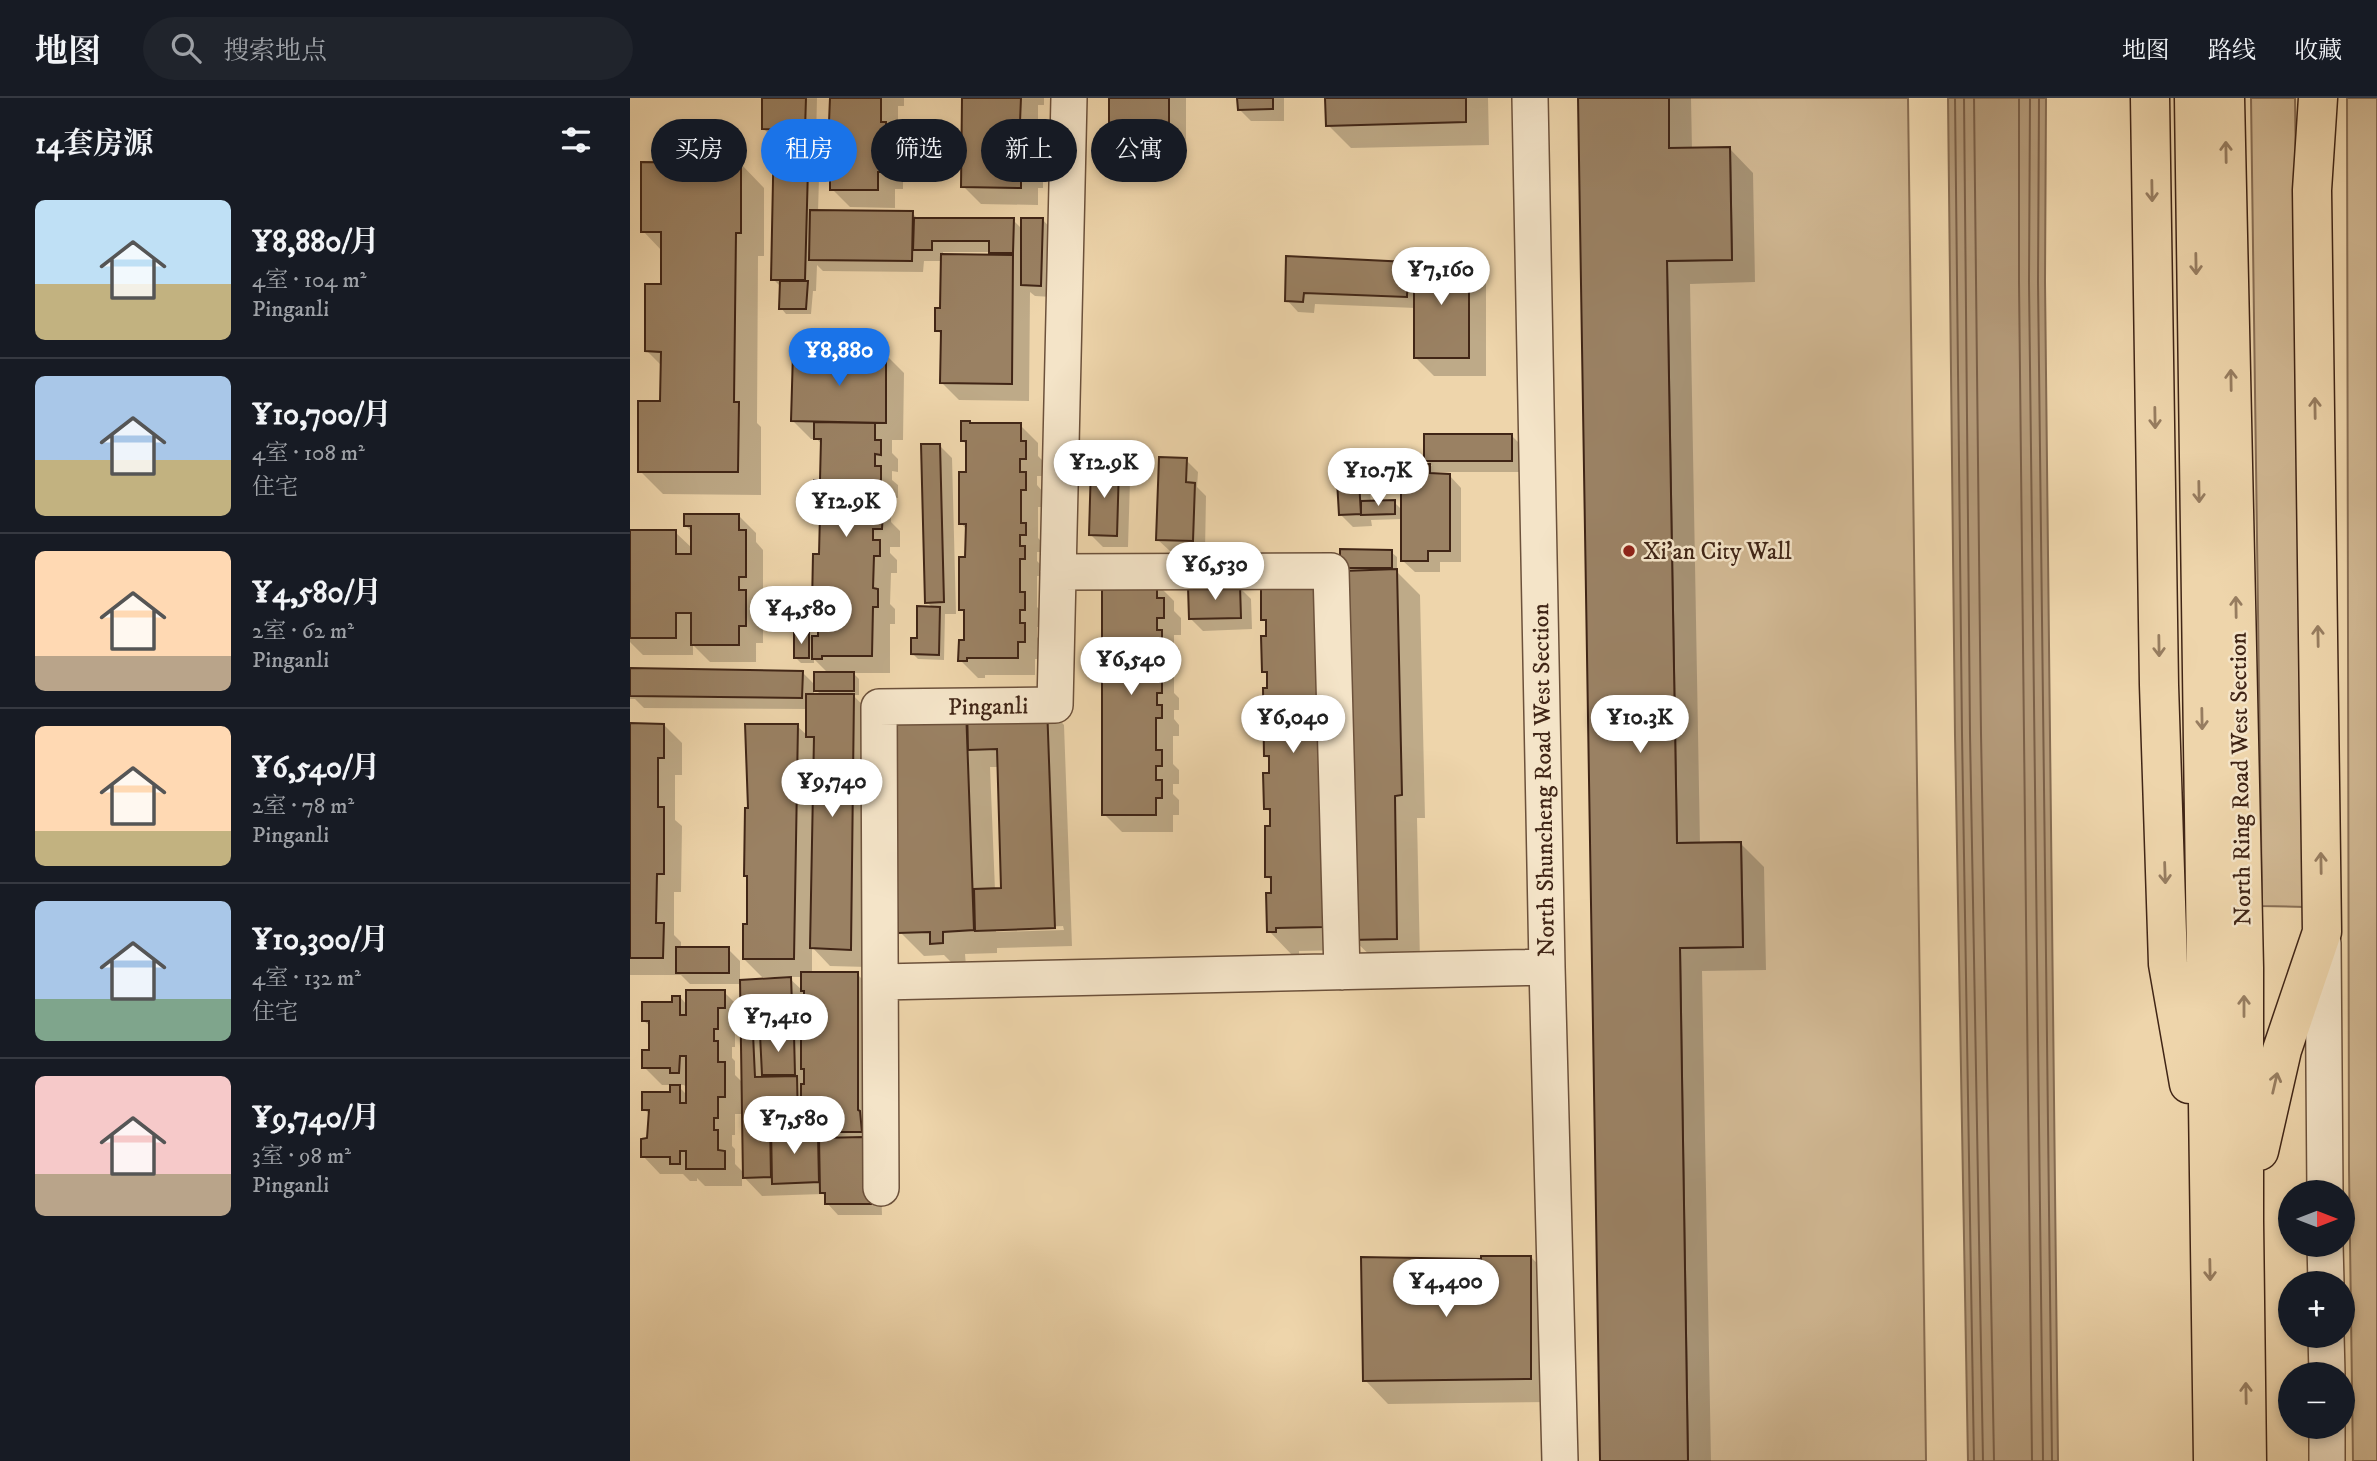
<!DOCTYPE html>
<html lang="zh">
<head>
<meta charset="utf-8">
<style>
	body { margin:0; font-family:"IM FELL DW Pica","Noto Serif SC",serif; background:#20242c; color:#f1f3f6; height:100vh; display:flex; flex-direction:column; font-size:26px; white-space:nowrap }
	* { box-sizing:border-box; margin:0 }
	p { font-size:23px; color:#9ea1a6 }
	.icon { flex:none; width:38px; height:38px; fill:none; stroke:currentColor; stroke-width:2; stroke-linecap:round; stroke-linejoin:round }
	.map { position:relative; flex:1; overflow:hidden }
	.panel { display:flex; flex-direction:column; background:#171b24; width:630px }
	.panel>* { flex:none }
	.guide { position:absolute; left:21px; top:21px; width:665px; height:63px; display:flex; gap:14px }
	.needle { width:46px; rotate:90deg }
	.buttons { position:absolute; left:1648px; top:1082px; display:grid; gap:14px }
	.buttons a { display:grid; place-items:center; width:77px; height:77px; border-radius:50%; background:#171b24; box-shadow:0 4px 10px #0003; font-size:35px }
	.price { position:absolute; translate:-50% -60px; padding:0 16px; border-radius:24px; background:#fff; color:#222; font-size:23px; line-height:46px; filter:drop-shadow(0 2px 4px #0008) }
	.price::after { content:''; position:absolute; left:50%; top:42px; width:21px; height:16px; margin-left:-10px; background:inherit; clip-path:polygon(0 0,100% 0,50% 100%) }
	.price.on { background:#1a73e8; color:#fff }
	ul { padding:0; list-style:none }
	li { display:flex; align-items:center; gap:21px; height:175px; padding:0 35px }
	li+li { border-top:2px solid #363941 }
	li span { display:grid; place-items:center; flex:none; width:196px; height:140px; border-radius:10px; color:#555 }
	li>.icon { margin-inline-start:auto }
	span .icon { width:84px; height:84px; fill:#fffc; stroke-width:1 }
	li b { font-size:30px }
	h2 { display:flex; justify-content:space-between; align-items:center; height:84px; padding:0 35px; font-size:30px }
	.chip { padding:0 24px; border-radius:32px; background:#171b24; box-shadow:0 4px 10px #0003; font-size:24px; line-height:63px }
	.chip.on { background:#1a73e8; color:#fff }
	header { display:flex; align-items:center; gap:42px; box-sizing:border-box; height:98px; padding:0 35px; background:#171b24; border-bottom:2px solid #363941 }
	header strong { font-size:33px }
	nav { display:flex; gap:38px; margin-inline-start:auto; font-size:24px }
	.search { width:490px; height:63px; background:#20242c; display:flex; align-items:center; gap:18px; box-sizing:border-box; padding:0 24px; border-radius:38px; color:#9ea1a6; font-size:26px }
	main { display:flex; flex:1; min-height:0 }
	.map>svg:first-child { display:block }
	.green { fill:#d0b792; stroke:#886e54; stroke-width:2 }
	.water { fill:#b39978; stroke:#856b51; stroke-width:2 }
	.shadow { fill:#0003; fill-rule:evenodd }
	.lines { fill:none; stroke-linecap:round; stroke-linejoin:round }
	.shore { stroke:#7a5f47; stroke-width:2 }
	.building { fill:#9a8163; stroke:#402516; stroke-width:2 }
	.minor-casing { stroke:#6c513b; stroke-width:38 }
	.major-casing { stroke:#402516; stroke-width:41 }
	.minor { stroke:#f4e4c8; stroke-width:35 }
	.major { stroke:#eed5ab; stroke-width:38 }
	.oneway { stroke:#977d60 }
	.poi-dot { fill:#8f2418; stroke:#f4e4c8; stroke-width:2.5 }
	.labels { text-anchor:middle; stroke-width:5; stroke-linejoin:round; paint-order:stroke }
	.poi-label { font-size:24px; fill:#402516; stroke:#f4e4c8; text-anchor:start }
	.street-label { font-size:24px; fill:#402516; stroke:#f4e4c8 }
</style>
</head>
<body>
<header>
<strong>地图</strong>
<div class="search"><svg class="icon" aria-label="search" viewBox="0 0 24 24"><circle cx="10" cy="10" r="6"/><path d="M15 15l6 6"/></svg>搜索地点</div>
<nav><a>地图</a><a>路线</a><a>收藏</a></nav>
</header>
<main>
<section class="panel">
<h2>14套房源<svg class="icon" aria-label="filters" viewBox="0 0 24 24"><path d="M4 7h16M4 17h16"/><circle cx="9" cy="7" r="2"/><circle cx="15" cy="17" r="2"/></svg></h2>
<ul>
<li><span style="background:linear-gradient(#bfe0f5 60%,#c2b280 0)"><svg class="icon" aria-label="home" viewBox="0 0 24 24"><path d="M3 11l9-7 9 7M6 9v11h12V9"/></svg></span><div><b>¥8,880/月</b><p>4室 · 104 m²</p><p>Pinganli</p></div></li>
<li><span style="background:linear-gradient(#a9c7e8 60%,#c2b280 0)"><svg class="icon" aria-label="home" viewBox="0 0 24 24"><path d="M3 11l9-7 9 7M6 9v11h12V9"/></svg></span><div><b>¥10,700/月</b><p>4室 · 108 m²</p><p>住宅</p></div></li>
<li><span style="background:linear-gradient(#ffd9b3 75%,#b9a48a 0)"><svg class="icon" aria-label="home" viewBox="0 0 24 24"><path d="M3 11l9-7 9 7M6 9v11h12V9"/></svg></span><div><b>¥4,580/月</b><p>2室 · 62 m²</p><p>Pinganli</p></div></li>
<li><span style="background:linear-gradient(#ffd9b3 75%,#c2b280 0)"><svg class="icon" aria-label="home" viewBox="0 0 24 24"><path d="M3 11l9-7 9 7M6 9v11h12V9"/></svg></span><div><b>¥6,540/月</b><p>2室 · 78 m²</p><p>Pinganli</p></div></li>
<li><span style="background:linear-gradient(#a9c7e8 70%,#7fa58c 0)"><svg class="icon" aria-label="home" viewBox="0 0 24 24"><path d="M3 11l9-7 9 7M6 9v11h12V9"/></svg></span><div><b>¥10,300/月</b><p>4室 · 132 m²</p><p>住宅</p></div></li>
<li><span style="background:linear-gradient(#f6c9c9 70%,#b9a48a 0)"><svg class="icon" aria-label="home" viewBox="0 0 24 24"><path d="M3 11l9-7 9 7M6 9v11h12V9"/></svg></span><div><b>¥9,740/月</b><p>3室 · 98 m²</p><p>Pinganli</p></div></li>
</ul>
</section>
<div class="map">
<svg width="1747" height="1363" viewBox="0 0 1747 1363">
	<rect width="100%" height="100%" fill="#eed5ab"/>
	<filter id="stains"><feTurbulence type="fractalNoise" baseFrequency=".00286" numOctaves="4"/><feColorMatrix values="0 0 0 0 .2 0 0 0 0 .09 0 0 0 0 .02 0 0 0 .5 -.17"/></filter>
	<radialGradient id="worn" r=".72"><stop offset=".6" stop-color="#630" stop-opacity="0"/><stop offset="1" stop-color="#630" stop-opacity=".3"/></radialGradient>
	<path class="green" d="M1039,0H1278L1296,1363H1058L1050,850L1113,849L1111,744L1047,745L1037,163L1102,161L1100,50H1039Z
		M1621,0H1665L1675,809L1632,808Z
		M1717,0H1747V1363H1723L1719,1071Z"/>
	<path class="water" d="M1318,0H1416L1415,184L1428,1363H1338L1325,637Z"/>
	<path class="shadow" d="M134,0H187L186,42L190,46L188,114L282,115L288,121L383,122L393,132L413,122L424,134L422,199L405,198L400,194L399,303L329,302L312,285L313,238L307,232L312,212L313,163H294L293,174L193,173L187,167L186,193H183L181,216H156L151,210V189L143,181L145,42L134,31ZM313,154H360L364,158H313Z
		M202,0H274V8H268V38L273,43V59H267V67L273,73V91H265V110L220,109L202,91V80L195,73L201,58V48L195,41L201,25Z
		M334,0H414V7H408V37L414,43V59H409V69L413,74V90H408V107L351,106L333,88Z
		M481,0H556V45H498L481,27Z
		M609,0H654V23H621L609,11Z
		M697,0H858L859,47L721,50L698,27Z
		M950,0H1061L1062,52L1100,51L1123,75L1125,184L1060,186L1070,746H1111L1134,769L1136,872L1072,873L1081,1363H972Z
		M111,66L134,90V158H128L127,325L131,329V397L33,396L10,373L32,305V268L17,253L33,188V154L13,133Z
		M658,160L777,165L786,174L839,160L856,178V278H804L786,260V210L685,206L684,215L668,214L657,202Z
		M256,257L274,275L273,342H262V355L268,361V374L262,373V382L268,387V400H261V424L270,433V449H260V455L267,462V475H261L260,506L265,511V526H260V575H223L229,581V597H223L241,616L238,869L200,868L182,849V876H227L245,894L252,1117H208L197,1105V1099L193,1096L132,1098L112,1077V1088H75L67,1080V1083H60L53,1076H30L13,1058L19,1042L20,1017L14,1011L42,995V987H32L14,969L21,953V929L14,923L44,906L50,899L57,907L94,894L112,912L111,886H60L51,877H0V627H34L52,645V677H45V722L52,728L51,794H44V837L51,844V851H98L110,863V884L152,882V879H132L114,861L119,827V780L116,777L120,711L167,628L178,638V611L14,610L5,601H0V572L172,574L186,588L199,576L184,561V565H171L165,559L170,537L165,533L181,494L184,497L191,458V422L185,416L192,383V347L187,341H181L163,323ZM181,512H190V539L184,542L180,538ZM184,590L192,598H184ZM158,879H173V893ZM105,928H112L113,985L105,977V963L102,960V949H105ZM47,987H54L57,990V997ZM105,1016H113L114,1075L105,1066V1051L102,1048V1037H105Z
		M341,327H390L408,345V358L413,363V378H407V387L413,394V409H408V440L413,445V454H407V463L412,468V478H407V509L412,514V529H407V539L412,545V561H405V577H355V580H348L330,562L336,544V516L331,511L337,461V432L331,425L338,376V348L333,343Z
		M882,338L894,350V374H804L808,377L820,378L831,390V464H810V474H785L773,463V421L741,422L742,428L723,429L711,417L708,367L761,364L773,376L793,364L797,368H802L796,362ZM773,392V413L764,404L741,405L740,394Z
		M310,348L322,360L326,516H315L314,562L288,561L283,556L303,510L297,504Z
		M556,362L568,374L567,389L576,398L575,454L540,453L528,442Z
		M488,370L500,382L498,449H473L461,437Z
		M108,417L126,435V444L133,452V497H126V504L133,512V545H126V564H80L63,547V557H13L0,544V434H45L63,451V435L56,428Z
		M761,454L767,459V474L790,497L795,720H787L790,864H747L723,841L718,852L669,853V857H662L639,833L643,784L637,778L642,716L636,710L640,662L636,658L639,578L633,573L638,526L633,521L712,470Z
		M526,485L544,503V513L551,520V537H544V546L549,551V567H544V595L549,600V612H544V621L549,627V638H543V666L549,672V686H543V696L549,702V717H543V734H492L474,716Z
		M609,489L621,501L622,531L573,533L561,521Z
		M417,609L434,627L442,848L367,850V855L335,856L336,868H325L314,857L294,858L270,834L335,612ZM360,669H369L373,792H365ZM433,828L434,832L366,834V831Z
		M901,1159L924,1183V1304L758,1306L735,1282Z"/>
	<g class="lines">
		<path class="shore" d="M1325,0L1332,636L1344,1363
			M1334,0L1340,636L1353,1363
			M1344,0L1351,636L1364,1363
			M1389,0V184L1402,1363
			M1400,0L1399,184L1413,1363
			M1409,0L1408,184L1422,1363"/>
	</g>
	<path class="building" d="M132,0H176L175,32L132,31Z
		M200,0H251V24H256V42H250V53H256V74H248V92H200V74H193V56H199L200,42H193V24H199Z
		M332,0H391L390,24H397V42H391V54H396L395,72H391V90L331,89Z
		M479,0H539V28H479Z
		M607,0H643V11L608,12Z
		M695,0H836V24L696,28Z
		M948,0H1039V50L1100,49L1102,162L1037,163L1047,745L1111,744L1113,849L1050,850L1058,1363H970Z
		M144,32L179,33L175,182H141Z
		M11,64L111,65V135H106L104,304H109L108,374H8V303H30L31,254L15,253V186H31V134H11Z
		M180,112L283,113L282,163L179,162Z
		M284,120H384L383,155H359V143H302V152H283Z
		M391,120H413L411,188L391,187Z
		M311,156L383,157L382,286L310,285L311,233H305V210H310Z
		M656,158L778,164L777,199L674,195L673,204L655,203Z
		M784,158H839V260H784Z
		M150,183H178L176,211H149Z
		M163,254L256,256V325L161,323Z
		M331,323H340V325H391V343H396V361H390V374H396V392H391V425H396V437H390V448H395V461H390V494H395V512H390V525H395V544H388V560H337V563H328L329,542H334V512H329V459H335L336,426H329V374H336V343H331Z
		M184,324L245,325V342H251V357L245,356V368H251V383H244V414H253L252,431H243V442H250V458H244L243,490L248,491V509H243L242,558H192V561H182V538H188V508H182L183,456H189L190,416H183L184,382H190L191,341H184Z
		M794,336H882V363H794Z
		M291,346H310L314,504L295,505Z
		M529,359L557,360L556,384L565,385L563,443L526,442Z
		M762,363V381L729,383L731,416L709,417L706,365Z
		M771,363H794L793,366H800V375L820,376V453H798V463H771Z
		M461,367L489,368L487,438L459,437Z
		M765,402V416L731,417V403Z
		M54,416H109V432H116V479H109V492H116V528H109V547H61V515H46V540H0V432H46V456H61V428H54Z
		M710,451L762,452V470H710Z
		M767,471L772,697L765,698L767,841L721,842L713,473Z
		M472,483H527V500H534V520H527V532H532V550H527V580H532V595H527V607H532V620H526V652H532V668H526V682H532V700H526V717H472Z
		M631,483L689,486L695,829L646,830V834H637L636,795H641V779H635V728H640V711H634L633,675H639V658H634L633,590H637V574H632L631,538H636V522H631Z
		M610,487L611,520L559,521L558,489Z
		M165,491L182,492V508H176L175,533H164Z
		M287,508L310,509L309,557L281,556V540H287Z
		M164,535H179V560H164Z
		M0,570L173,573L172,600L0,598Z
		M184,574H224V593H184Z
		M176,596H224L221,852L180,850L184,639H176Z
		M417,607L425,830L345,833L344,791L371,790L367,651L338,652L337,610Z
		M336,610L344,832L313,834V845L300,846V834L268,835L260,613Z
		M0,625L34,626V660H28V709H34V776H27L26,825H34L33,860H0Z
		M115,626H168L164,861H113V826H117V778H114L115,710H118Z
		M46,849H99V875H46Z
		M171,874H228V1012L230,1013L232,1034H171V986H174V971H171V906H174V893H171Z
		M161,879L163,934L123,935L124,958L125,979L167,978L168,1026H140L141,1079L113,1080L110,882Z
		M56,892H95V910H88V931H84V943H88V964H95V999H88V1020H84V1032H88V1052L95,1053V1071H56V1053H50V1066H40V1059H11V1041L17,1040L19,1012H12V994H40V987H50V1005H56V958H50L49,975H40V970H12V952H19V923H12V904H42V898H50V917H56Z
		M130,936H164L165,977H132Z
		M141,1027H167V1037H188L189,1084L142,1086Z
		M233,1039L240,1072L241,1106H195V1095H190L189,1040Z
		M851,1158H901V1281L733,1283L731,1159L851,1161Z"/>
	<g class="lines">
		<g class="minor-casing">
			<path id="minor" d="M900,0L917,869L930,1363
				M428,474L701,473L712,874
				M1693,845L1695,1094
				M251,884L917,869
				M251,1090L249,609L425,607L439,0
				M1695,1146L1696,1185
				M1696,1237L1697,1276
				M1697,1328V1363"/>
		</g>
		<g class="major-casing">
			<path id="major" d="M1520,0L1529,587L1538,866L1559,986
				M1564,0L1583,1363
				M1595,0L1614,870V1123L1617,1363
				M1629,1053L1652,952L1692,834L1682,92L1688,0"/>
		</g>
		<use href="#minor" class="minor"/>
		<use href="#major" class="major"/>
	</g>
	<defs><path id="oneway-shaft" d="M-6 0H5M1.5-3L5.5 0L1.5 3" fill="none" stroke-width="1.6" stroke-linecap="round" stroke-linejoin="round" transform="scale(1.75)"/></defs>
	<g class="oneway">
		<use href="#oneway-shaft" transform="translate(1596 54) rotate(-91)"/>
		<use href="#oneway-shaft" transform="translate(1522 93) rotate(89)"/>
		<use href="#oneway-shaft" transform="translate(1566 166) rotate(89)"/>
		<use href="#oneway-shaft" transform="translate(1601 282) rotate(-91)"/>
		<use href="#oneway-shaft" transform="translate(1685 310) rotate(-91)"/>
		<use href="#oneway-shaft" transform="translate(1525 320) rotate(89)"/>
		<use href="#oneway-shaft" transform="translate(1569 394) rotate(89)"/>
		<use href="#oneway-shaft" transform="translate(1606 509) rotate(-91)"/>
		<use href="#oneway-shaft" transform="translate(1688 538) rotate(-91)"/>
		<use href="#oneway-shaft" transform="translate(1529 548) rotate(89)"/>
		<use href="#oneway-shaft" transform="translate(1572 621) rotate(89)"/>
		<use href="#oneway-shaft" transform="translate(1691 765) rotate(-91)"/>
		<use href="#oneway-shaft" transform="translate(1535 775) rotate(88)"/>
		<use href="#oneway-shaft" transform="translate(1614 908) rotate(-90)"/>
		<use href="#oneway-shaft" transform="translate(1645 985) rotate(-77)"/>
		<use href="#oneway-shaft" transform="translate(1580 1172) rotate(89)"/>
		<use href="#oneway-shaft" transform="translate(1616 1295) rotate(-91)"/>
	</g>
	<circle class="poi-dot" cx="999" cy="453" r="7"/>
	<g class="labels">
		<g class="poi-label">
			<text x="1013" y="461">Xi'an City Wall</text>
		</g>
		<g class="street-label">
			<text transform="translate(358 608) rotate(-1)" y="8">Pinganli</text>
			<text transform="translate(1610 681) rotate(-91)" y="8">North Ring Road West Section</text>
			<text transform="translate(913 682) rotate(-91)" y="8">North Shuncheng Road West Section</text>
		</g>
	</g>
	<rect width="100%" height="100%" filter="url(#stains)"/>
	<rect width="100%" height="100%" fill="url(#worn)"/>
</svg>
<div class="buttons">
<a><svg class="needle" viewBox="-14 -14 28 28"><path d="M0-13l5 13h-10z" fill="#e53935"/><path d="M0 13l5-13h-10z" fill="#9ea1a6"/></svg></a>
<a>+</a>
<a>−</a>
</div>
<b class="price" style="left:811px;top:209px">¥7,160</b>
<b class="price on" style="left:209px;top:290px">¥8,880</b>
<b class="price" style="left:474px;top:402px">¥12.9K</b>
<b class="price" style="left:748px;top:410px">¥10.7K</b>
<b class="price" style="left:216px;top:441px">¥12.9K</b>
<b class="price" style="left:585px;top:504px">¥6,530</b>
<b class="price" style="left:171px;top:548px">¥4,580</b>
<b class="price" style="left:501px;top:599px">¥6,540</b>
<b class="price" style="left:663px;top:657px">¥6,040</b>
<b class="price" style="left:1010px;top:657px">¥10.3K</b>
<b class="price" style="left:202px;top:721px">¥9,740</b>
<b class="price" style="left:148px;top:956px">¥7,410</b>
<b class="price" style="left:164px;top:1058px">¥7,580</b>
<b class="price" style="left:816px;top:1221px">¥4,400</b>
<div class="guide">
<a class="chip">买房</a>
<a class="chip on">租房</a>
<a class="chip">筛选</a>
<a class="chip">新上</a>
<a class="chip">公寓</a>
</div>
</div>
</main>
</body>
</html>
